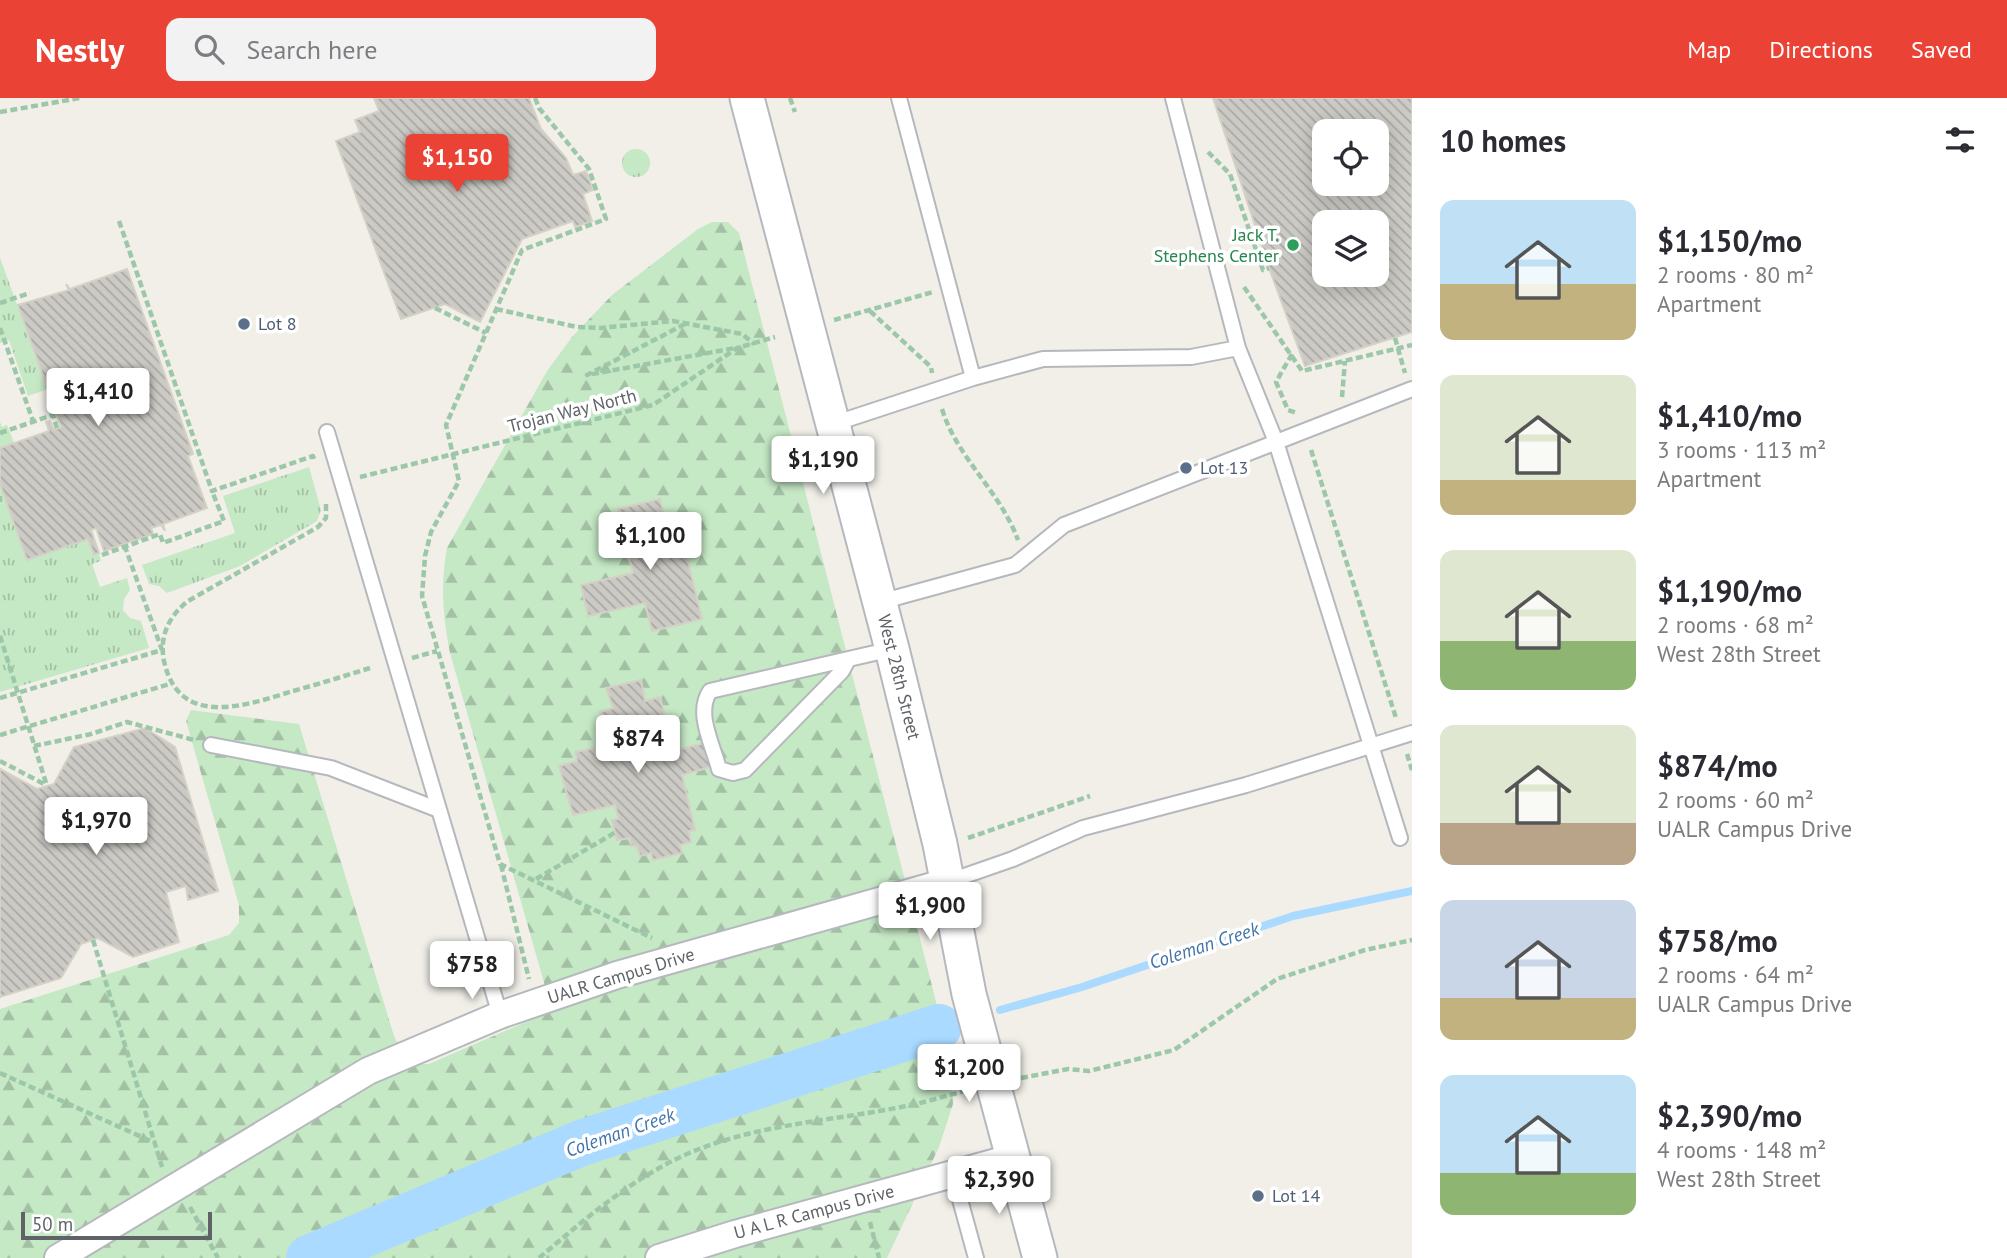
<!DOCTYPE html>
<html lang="en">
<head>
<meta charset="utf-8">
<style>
	body { margin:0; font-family:"PT Sans",sans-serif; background:#f2f2f3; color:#2b2b33; height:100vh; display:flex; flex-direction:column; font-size:26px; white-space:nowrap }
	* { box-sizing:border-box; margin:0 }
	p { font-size:23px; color:#7c7c81 }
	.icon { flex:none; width:38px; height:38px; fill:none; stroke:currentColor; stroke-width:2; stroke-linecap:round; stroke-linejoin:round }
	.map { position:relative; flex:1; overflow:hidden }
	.details { display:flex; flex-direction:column; background:#fff; width:595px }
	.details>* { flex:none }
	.tools { position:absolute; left:1312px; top:21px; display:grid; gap:14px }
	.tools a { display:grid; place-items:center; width:77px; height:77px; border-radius:14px; background:#fff; box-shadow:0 4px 18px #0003; font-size:35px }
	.scale { position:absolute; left:21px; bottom:18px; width:191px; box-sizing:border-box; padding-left:7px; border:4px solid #5f6368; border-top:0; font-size:19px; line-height:24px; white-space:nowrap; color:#5f6368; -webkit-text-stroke:5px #fff; paint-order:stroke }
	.price { position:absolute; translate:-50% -60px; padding:0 16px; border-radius:7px; background:#fff; color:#222; font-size:23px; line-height:46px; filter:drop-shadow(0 2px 4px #0008) }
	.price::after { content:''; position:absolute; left:50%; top:42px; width:21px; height:16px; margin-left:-10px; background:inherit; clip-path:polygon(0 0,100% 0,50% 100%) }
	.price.active { background:#ea4335; color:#fff }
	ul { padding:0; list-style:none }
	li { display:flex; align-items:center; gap:21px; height:175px; padding:0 28px }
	li span { display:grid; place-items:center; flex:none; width:196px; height:140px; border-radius:14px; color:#555 }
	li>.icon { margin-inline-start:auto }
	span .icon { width:84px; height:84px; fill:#fffc; stroke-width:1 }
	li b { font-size:30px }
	h2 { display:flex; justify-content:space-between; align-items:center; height:84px; padding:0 28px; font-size:30px }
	header { display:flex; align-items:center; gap:42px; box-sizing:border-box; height:98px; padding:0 35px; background:#ea4335; color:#fff }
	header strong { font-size:33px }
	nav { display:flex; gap:38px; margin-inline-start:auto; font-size:24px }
	.search { width:490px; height:63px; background:#f2f2f3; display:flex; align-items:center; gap:18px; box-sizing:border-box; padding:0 24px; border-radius:14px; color:#7c7c81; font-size:26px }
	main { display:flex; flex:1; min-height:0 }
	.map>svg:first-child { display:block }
	.grass { fill:url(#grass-tufts) }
	.forest { fill:url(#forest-firs) }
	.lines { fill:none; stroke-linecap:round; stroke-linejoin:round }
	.stream { stroke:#aadaff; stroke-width:8 }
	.river { stroke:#aadaff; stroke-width:46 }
	.building { fill:url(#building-back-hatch); stroke:#d6d1c6; stroke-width:2; fill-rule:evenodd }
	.service-casing { stroke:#b5b8bc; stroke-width:18 }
	.minor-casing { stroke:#b5b8bc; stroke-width:30 }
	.tertiary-casing { stroke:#b5b8bc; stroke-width:37 }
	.path { stroke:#9cc7a9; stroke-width:4.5; stroke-dasharray:7 3.5; stroke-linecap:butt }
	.service { stroke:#fff; stroke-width:14 }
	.minor { stroke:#fff; stroke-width:26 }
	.tertiary { stroke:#fff; stroke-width:33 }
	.leisure-dot { fill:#2e9e5b; stroke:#fff; stroke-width:2.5 }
	.service-dot { fill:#5c6f8a; stroke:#fff; stroke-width:2.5 }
	.labels { text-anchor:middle; stroke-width:7; stroke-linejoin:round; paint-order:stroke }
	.leisure-label { font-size:18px; fill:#27864d; stroke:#fff; text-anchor:end }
	.service-label { font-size:18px; fill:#4e5e75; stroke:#fff; text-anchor:start }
	.street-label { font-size:18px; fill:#5f6368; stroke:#fff }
	.water-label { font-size:19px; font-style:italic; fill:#4174aa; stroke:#fff }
</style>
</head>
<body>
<header>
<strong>Nestly</strong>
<div class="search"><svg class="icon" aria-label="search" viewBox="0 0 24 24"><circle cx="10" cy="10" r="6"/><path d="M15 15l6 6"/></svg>Search here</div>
<nav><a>Map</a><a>Directions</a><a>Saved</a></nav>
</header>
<main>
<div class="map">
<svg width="1412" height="1160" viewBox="0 0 1412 1160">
	<defs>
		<pattern id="grass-tufts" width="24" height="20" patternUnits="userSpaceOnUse" patternTransform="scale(1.75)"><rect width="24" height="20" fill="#c5e8c5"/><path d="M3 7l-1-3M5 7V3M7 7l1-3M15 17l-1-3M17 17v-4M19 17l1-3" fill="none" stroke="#a3c0a4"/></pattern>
		<pattern id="forest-firs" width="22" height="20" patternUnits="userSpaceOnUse" patternTransform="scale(1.75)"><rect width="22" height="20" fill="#c5e8c5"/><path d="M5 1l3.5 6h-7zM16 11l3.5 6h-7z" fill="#a3c0a4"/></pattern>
		<pattern id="building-back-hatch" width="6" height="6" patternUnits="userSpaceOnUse" patternTransform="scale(1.75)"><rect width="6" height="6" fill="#cccac5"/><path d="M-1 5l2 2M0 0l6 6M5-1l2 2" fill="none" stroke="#a9a8a4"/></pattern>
	</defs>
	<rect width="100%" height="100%" fill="#f1efe8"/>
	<path class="grass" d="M622 65a14 14 0 1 1 28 0a14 14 0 1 1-28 0Z
		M0,160L48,291L28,298L9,242L0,245Z
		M0,324L2,329L7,327L14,345L0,350Z
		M309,369L321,412L317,423L240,468L167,495L159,488L149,486L142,467L235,435L223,398Z
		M0,385L88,441L94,457L99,455L101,463L92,466L100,489L127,480L130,492L124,501L123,512L130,520L141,523L149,550L0,594Z"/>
	<path class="forest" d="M712,124H728L739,135L743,151L950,958L953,1006L939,1049L887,1160H0V911L229,837L239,825V807L186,623L191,612L299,626L394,938L400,950L417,966H429L528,923L544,911L545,888L450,555C443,519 440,487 447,450L547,273L572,239L612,197L698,131Z"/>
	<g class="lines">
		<path class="stream" d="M1000,912L1082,889L1293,818L1412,793"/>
		<path class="river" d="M309,1160L581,1045L939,929"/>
	</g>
	<path class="building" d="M374,0H529L541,31L566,60L573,77L586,73L593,92L583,96L592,123L575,129L573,123L522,141L480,224L445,206L401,221L336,43L360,34L355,22L379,13Z
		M1213,0H1412V234L1305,268L1269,170ZM1325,33H1377V86H1325ZM1325,124H1377V177H1325Z
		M127,171L193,356L188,358L207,410L163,426L165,433L161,427L151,430L153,436L104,453L96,430L91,432L99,455L94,457L88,441L27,462L0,386V350L49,333L46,324L50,323L54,332L61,329L18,207L69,192L66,186L70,191Z
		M660,401L667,429L679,426L702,521L652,533L645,505L588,518L581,487L633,475L618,411Z
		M641,582L645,603L660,599L674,653L708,644L714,668L682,677L695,732L689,733L691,744L680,747L682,755L653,762L651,755L640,758L637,748H631L630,740L617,742L612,722L619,721L615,707L573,717L559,668L577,663L575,654L594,650L596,658L609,653L600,614L613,610L606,590Z
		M145,630L175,649L218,793L188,802L186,788L166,794L179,844L133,859L98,840L81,846L61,880L0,899V671L37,691L54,686L74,649Z"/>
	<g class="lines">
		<g class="service-casing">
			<path id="service" d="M899,0L973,280
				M1173,0L1238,250L1276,344L1400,740
				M833,326L973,280L1043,261L1191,259L1238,250
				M327,334L500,917
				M880,504L1015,467L1064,427L1412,291
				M848,562L842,573L745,672L733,675L719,671C713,647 695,615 710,593L892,551
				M211,647L331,670L439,712
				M947,784L1013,761L1083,730L1246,687L1412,635
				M953,1076L976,1160"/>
		</g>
		<g class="minor-casing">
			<path id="minor" d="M58,1160L368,973L500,917L617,877L947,784
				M659,1160L735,1136L1011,1060"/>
		</g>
		<g class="tertiary-casing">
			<path id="tertiary" d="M747,0L892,551L940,746L969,896L1040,1160"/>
		</g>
		<path class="path" d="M535,0L539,10L589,71L606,121L522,152L446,327L459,383L431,434L425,458L422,498L500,766L652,840
			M790,0L795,14
			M0,14L80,0
			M1208,54L1230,76L1263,172L1269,170
			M119,123L212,393L313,358L314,361
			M1244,189L1302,273L1412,247
			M0,205L30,195
			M435,210L486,235
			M496,211L577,229L600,230L673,223L742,236L754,246
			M870,213L931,269L932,275
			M834,222L933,194
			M685,226L587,277L735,250
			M0,230L33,323
			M1395,240L1405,275
			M1292,256L1276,284L1288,312L1297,315
			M1342,299L1345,263
			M942,311C957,360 1000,393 1018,442
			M0,335L53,317L57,330
			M1311,352L1396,620
			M360,379L653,307L737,250L775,239
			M0,398V404
			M326,406V420L318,429L188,503C169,518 159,538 164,563C179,632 247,607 293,593C319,586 344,578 370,570
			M102,457L160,436L163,445L224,423L212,393
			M0,538L47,688
			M412,560L437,553
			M0,600L162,552L124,446
			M0,637L173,585
			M34,648L91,636L127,624L194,642
			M1407,656L1412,672
			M0,663L46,687
			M968,740L1090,698
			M501,767L529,881
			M536,781L616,734
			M93,842L162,1069
			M0,975L155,1045
			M1021,980L1068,971L1089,973L1174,952L1277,881L1365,852L1412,842
			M190,1109L218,1160
			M870,1124L879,1160
			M539,1160C585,1121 631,1081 687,1056C758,1025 836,1023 911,1007C930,1003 949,997 968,992"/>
		<use href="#service" class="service"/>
		<use href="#minor" class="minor"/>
		<use href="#tertiary" class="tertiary"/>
	</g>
	<circle class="leisure-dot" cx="1293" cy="147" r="7"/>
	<g class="service-dot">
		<circle cx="244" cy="226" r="7"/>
		<circle cx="1186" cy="370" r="7"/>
		<circle cx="1258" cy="1098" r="7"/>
	</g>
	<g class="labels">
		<g class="leisure-label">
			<text x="1279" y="143">Jack T.<tspan x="1279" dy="21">Stephens Center</tspan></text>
		</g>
		<g class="service-label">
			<text x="258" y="232">Lot 8</text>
			<text x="1200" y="376">Lot 13</text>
			<text x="1272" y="1104">Lot 14</text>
		</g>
		<g class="street-label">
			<text transform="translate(572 313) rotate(-14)" y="6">Trojan Way North</text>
			<text transform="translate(899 579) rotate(76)" y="6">West 28th Street</text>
			<text transform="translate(621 878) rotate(-17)" y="6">UALR Campus Drive</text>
			<text transform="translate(814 1114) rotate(-15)" y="6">U A L R Campus Drive</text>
		</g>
		<g class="water-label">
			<text transform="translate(1204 847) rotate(-18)" y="7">Coleman Creek</text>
			<text transform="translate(620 1034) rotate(-19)" y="7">Coleman Creek</text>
		</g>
	</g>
</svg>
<div class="tools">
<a><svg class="icon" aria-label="locate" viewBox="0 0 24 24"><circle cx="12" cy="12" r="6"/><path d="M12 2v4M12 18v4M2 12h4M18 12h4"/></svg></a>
<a><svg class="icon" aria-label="layers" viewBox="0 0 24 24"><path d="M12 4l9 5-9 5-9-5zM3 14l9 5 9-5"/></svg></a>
</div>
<div class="scale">50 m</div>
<b class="price active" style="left:457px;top:96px">$1,150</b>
<b class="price" style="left:98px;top:330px">$1,410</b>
<b class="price" style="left:823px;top:398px">$1,190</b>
<b class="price" style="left:650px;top:474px">$1,100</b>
<b class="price" style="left:638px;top:677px">$874</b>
<b class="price" style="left:96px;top:759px">$1,970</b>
<b class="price" style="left:930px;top:844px">$1,900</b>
<b class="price" style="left:472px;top:903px">$758</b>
<b class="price" style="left:969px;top:1006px">$1,200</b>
<b class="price" style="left:999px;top:1118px">$2,390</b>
</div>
<section class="details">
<h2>10 homes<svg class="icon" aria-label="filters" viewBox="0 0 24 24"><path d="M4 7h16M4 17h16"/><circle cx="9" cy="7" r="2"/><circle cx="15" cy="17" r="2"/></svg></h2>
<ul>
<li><span style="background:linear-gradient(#bfe0f5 60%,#c2b280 0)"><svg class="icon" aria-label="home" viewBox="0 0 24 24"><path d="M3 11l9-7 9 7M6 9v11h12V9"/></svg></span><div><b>$1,150/mo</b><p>2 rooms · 80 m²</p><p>Apartment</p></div></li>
<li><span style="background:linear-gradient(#dfe7d0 75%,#c2b280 0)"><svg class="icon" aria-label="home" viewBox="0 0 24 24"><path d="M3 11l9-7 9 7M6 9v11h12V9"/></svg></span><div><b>$1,410/mo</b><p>3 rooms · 113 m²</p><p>Apartment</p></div></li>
<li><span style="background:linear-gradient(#dfe7d0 65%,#8fb573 0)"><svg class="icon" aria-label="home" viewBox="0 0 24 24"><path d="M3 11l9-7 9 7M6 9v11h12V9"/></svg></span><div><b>$1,190/mo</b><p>2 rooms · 68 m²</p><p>West 28th Street</p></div></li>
<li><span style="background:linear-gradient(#dfe7d0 70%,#b9a48a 0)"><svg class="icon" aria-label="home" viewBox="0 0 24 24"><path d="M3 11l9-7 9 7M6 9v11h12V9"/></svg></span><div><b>$874/mo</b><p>2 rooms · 60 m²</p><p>UALR Campus Drive</p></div></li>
<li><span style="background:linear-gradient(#c9d6e8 70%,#c2b280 0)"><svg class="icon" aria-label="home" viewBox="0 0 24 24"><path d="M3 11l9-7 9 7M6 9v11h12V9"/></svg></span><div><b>$758/mo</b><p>2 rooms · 64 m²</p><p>UALR Campus Drive</p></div></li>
<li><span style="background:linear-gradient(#bfe0f5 70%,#8fb573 0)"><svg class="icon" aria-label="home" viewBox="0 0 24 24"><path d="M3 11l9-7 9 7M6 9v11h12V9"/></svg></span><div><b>$2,390/mo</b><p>4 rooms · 148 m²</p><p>West 28th Street</p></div></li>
</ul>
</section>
</main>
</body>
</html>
